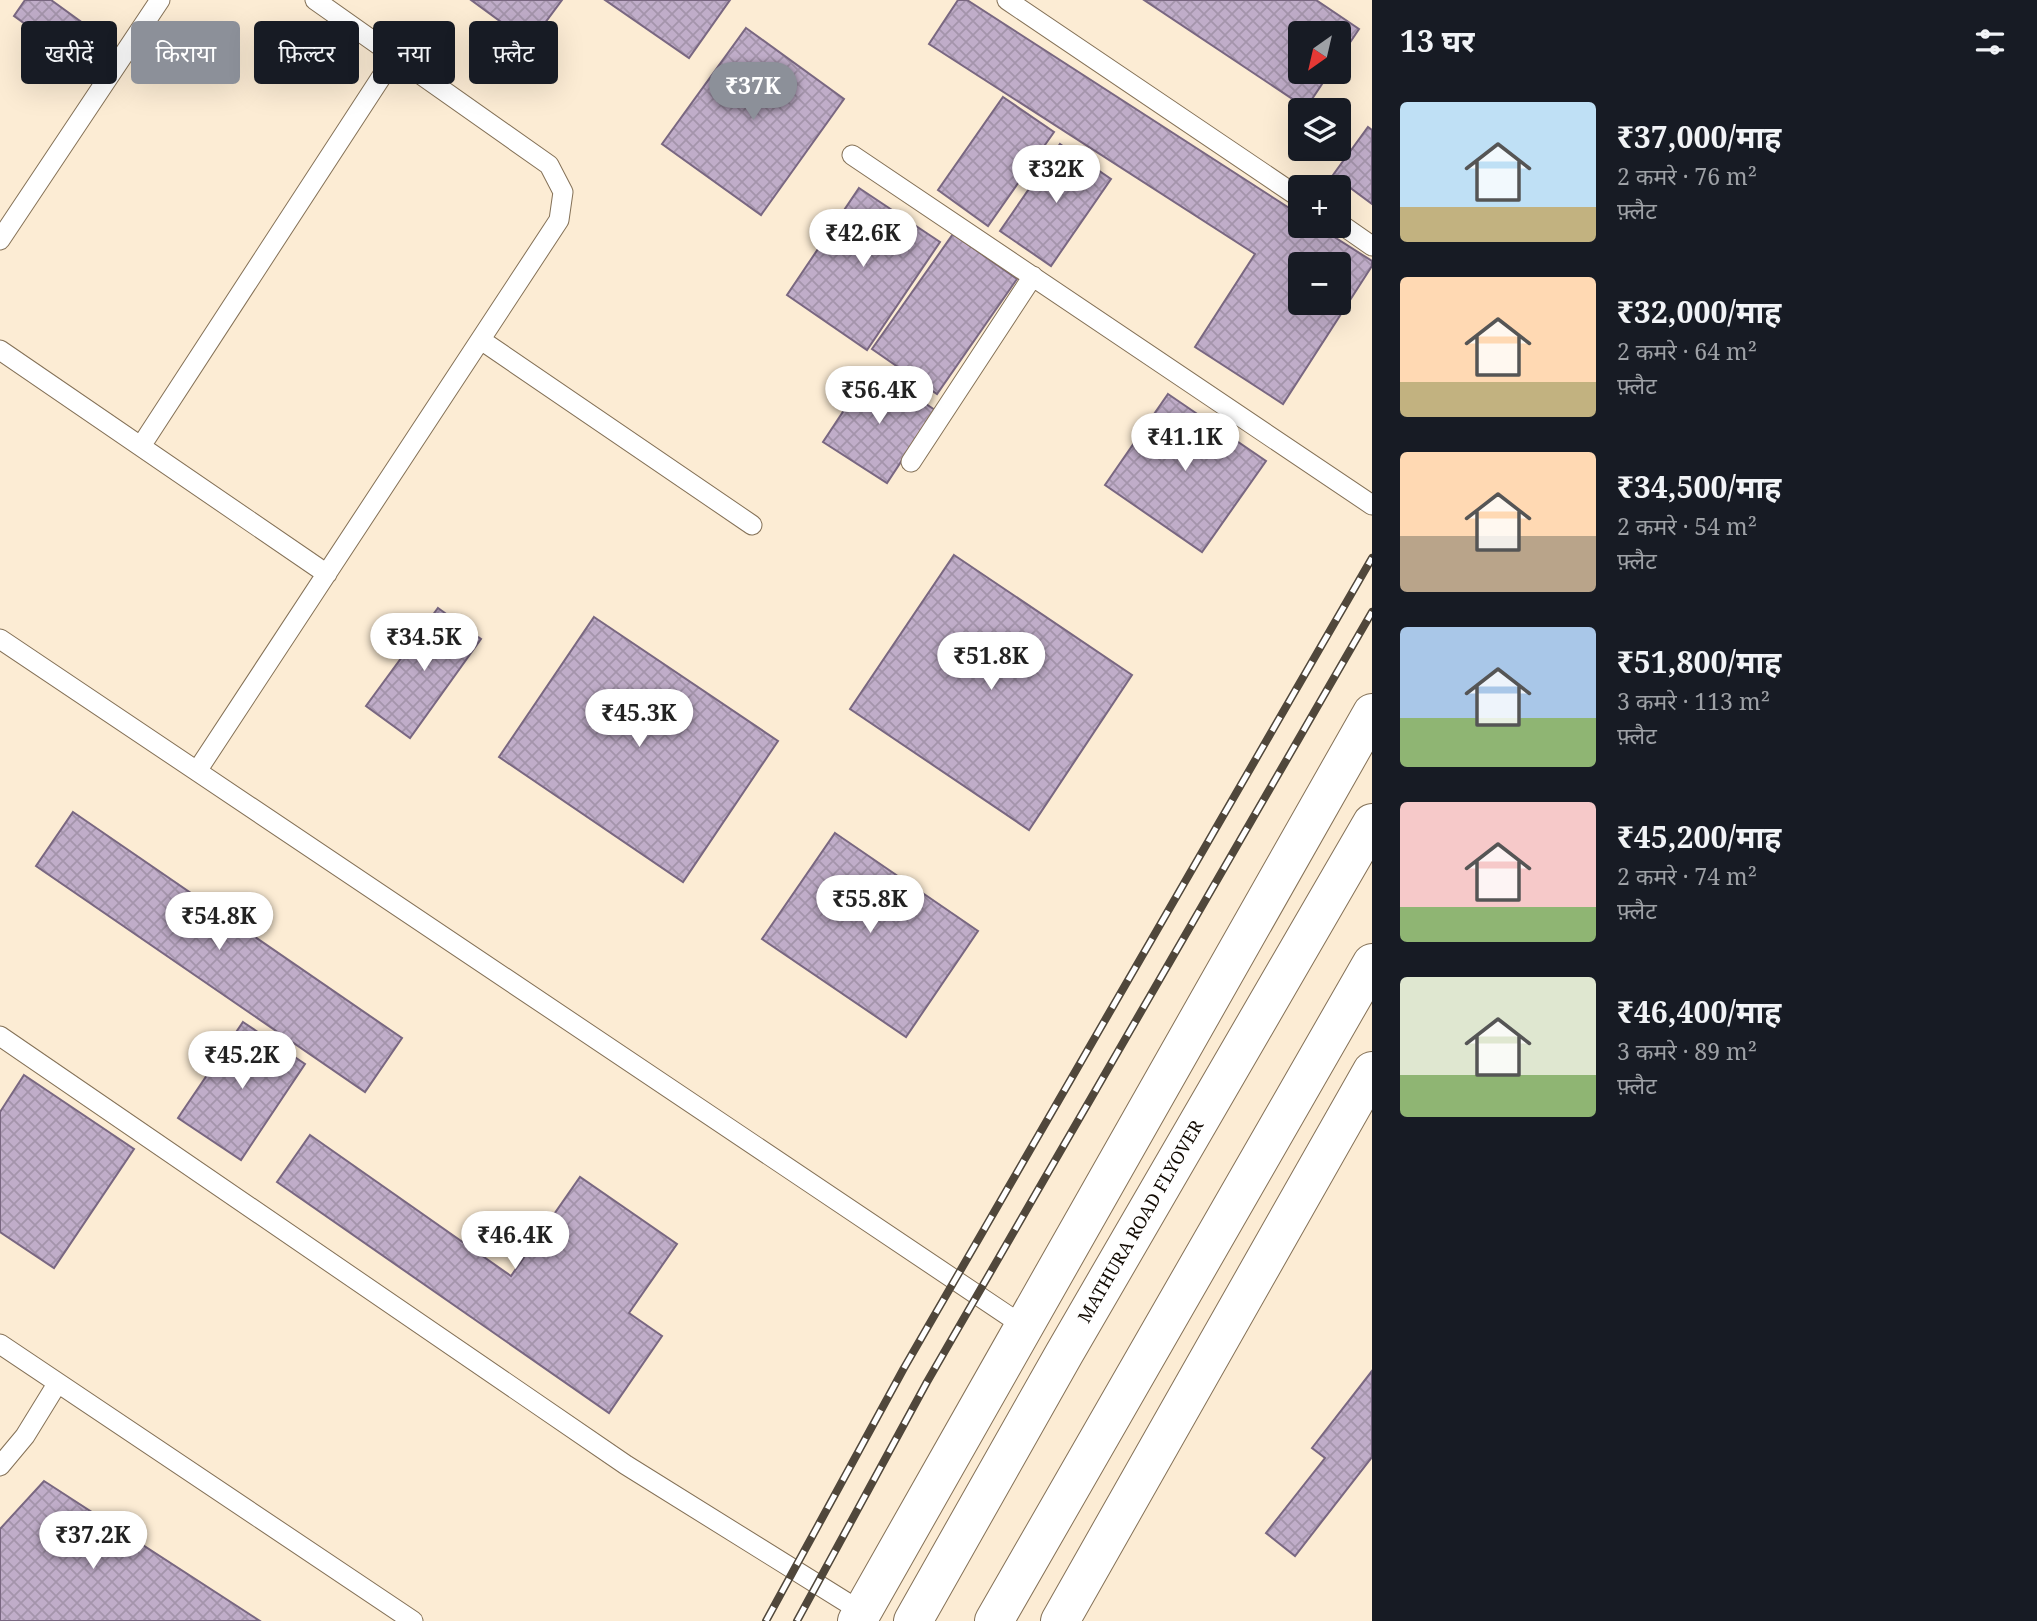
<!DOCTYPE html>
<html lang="hi">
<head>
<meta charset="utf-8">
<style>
	body { margin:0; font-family:"Noto Serif","Noto Sans Devanagari",serif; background:#20242c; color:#f1f3f6; height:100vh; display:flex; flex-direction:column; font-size:26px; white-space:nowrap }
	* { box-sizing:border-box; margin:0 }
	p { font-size:23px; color:#9ea1a6 }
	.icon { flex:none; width:38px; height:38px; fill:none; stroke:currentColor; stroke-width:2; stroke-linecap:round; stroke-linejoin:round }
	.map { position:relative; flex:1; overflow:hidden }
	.panel { display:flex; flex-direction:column; background:#171b24; width:665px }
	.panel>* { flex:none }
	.guide { position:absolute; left:21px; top:21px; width:665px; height:63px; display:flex; gap:14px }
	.needle { width:46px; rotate:214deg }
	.fabs { position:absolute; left:1288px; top:21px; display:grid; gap:14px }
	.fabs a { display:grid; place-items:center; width:63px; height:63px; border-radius:7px; background:#171b24; box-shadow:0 7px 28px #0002; font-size:35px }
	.price { position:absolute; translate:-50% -60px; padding:0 16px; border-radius:24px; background:#fff; color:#222; font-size:23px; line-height:46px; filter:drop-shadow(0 2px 4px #0008) }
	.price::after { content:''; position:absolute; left:50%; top:42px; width:21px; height:16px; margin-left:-10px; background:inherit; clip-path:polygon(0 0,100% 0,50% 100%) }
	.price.on { background:#8c9099; color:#fff }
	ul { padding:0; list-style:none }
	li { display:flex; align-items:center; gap:21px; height:175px; padding:0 28px }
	li span { display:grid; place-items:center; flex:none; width:196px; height:140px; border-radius:7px; color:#555 }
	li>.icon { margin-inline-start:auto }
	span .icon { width:84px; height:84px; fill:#fffc; stroke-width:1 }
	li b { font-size:30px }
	h2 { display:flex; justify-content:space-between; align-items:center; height:84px; padding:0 28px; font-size:30px }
	.pill { padding:0 24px; border-radius:7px; background:#171b24; box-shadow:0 7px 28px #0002; font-size:24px; line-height:63px }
	.pill.on { background:#8c9099; color:#fff }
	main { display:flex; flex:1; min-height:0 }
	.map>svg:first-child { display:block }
	.building { fill:url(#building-cross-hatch); stroke:#796781; stroke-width:2; fill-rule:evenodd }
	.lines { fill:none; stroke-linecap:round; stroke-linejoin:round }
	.lane-casing { stroke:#847157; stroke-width:21 }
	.secondary-casing { stroke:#847157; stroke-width:40 }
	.highway-casing { stroke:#847157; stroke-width:40 }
	.lane { stroke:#fff; stroke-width:19 }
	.secondary { stroke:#fff; stroke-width:38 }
	.highway { stroke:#fff; stroke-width:38 }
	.rail-casing { stroke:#50473b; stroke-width:8 }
	.rail { stroke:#fff; stroke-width:5; stroke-dasharray:16; stroke-linecap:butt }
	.labels { text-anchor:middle; stroke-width:5; stroke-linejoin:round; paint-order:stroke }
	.street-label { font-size:18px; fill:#130c04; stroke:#fff }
</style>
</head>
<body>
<main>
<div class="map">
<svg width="1372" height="1621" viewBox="0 0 1372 1621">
	<defs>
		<pattern id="building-cross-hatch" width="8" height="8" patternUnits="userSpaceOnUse" patternTransform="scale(1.75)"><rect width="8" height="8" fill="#c0adc9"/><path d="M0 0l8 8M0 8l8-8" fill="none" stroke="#a494ab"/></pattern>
	</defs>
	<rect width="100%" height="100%" fill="#fcecd4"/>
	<path class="building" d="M25,0H51L98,34L78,62L14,16Z
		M471,0H562L530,43Z
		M605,0H730L689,58Z
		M958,0H967L1300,215V226H1317L1372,261V266L1283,404L1195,347L1255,254L929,44ZM1300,264H1339V303H1300Z
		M1144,0H1316L1359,29L1339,59V33H1300V72H1330L1306,108Z
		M746,28L844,99L761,215L662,144Z
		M1003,97L1054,132L988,226L938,190Z
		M1368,127L1372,130V204L1333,175Z
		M1060,144L1111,179L1051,266L1000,231Z
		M859,188L940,242L867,350L787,295Z
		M953,234L1017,279L937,394L872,349Z
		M872,368L935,410L887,483L823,442Z
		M1168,394L1266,461L1202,552L1105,485Z
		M954,555L1132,675L1029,830L850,709Z
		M438,608L481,639L410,738L366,706Z
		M594,617L778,741L683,882L499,757Z
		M73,812L402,1038L365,1092L36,866Z
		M835,833L978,931L906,1037L762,939Z
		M243,1022L305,1064L241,1160L178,1118Z
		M24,1075L134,1149L54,1268L0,1232V1112Z
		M310,1135L511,1276L580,1177L677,1244L629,1313L662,1336L609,1413L277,1182Z
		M1372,1371V1457L1295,1556L1266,1533L1325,1458L1312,1448Z
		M44,1481L260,1621H0V1529Z"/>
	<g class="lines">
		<g class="lane-casing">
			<path id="lane" d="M1007,0L1300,198
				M852,155L1372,505
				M1339,223L1372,246
				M0,240L160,0
				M481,340L752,525
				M0,350L327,574
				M141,446L395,56
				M911,462L1033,276
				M0,639L1025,1327
				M197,771L559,220L563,192L549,165L315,0
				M0,1036L626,1465L862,1612
				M0,1344L413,1621
				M0,1466L25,1436L57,1384"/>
		</g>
		<g class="secondary-casing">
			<path id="secondary" d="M857,1621L1372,713
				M1060,1621L1372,1071"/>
		</g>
		<g class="highway-casing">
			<g id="highway">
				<path id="s1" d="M913,1621L1064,1354L1372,823"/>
				<path d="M994,1621L1372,963"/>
			</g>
		</g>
		<use href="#lane" class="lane"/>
		<use href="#secondary" class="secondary"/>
		<use href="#highway" class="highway"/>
		<g class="rail-casing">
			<path id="rail" d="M766,1621L904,1368L1372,558
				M797,1621L927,1382L1372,612"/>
		</g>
		<use href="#rail" class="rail"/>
	</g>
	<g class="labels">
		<g class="street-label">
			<text dy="6" stroke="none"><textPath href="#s1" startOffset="460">MATHURA ROAD FLYOVER</textPath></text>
		</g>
	</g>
</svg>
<div class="fabs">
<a><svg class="needle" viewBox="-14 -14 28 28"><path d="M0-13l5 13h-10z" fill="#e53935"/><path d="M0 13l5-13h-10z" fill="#9ea1a6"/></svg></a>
<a><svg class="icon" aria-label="layers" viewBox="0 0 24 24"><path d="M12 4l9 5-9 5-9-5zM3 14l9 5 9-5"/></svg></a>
<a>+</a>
<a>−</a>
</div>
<b class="price on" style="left:753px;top:122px">₹37K</b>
<b class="price" style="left:1056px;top:205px">₹32K</b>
<b class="price" style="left:863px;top:269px">₹42.6K</b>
<b class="price" style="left:879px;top:426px">₹56.4K</b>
<b class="price" style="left:1185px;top:473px">₹41.1K</b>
<b class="price" style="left:424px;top:673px">₹34.5K</b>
<b class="price" style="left:991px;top:692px">₹51.8K</b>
<b class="price" style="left:639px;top:749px">₹45.3K</b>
<b class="price" style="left:870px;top:935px">₹55.8K</b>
<b class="price" style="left:219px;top:952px">₹54.8K</b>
<b class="price" style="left:242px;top:1091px">₹45.2K</b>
<b class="price" style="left:515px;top:1271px">₹46.4K</b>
<b class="price" style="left:93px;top:1571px">₹37.2K</b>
<div class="guide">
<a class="pill">खरीदें</a>
<a class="pill on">किराया</a>
<a class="pill">फ़िल्टर</a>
<a class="pill">नया</a>
<a class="pill">फ़्लैट</a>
</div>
</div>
<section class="panel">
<h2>13 घर<svg class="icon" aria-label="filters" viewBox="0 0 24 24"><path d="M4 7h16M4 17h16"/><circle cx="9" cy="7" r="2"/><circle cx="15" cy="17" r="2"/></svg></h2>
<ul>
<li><span style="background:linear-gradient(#bfe0f5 75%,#c2b280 0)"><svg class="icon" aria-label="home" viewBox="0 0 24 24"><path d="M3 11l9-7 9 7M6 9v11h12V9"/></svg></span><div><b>₹37,000/माह</b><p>2 कमरे · 76 m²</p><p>फ़्लैट</p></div></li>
<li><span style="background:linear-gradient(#ffd9b3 75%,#c2b280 0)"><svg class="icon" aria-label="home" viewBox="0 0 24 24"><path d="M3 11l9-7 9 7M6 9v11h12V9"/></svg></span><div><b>₹32,000/माह</b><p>2 कमरे · 64 m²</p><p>फ़्लैट</p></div></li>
<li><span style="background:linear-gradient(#ffd9b3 60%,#b9a48a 0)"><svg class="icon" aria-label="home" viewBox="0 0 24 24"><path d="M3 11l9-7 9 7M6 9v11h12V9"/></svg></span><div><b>₹34,500/माह</b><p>2 कमरे · 54 m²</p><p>फ़्लैट</p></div></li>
<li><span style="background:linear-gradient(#a9c7e8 65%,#8fb573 0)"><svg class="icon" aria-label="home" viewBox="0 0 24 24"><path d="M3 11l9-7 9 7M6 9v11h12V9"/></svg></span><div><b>₹51,800/माह</b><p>3 कमरे · 113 m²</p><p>फ़्लैट</p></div></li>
<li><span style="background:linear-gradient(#f6c9c9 75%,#8fb573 0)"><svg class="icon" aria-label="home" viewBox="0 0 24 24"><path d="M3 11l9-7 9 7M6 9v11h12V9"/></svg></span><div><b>₹45,200/माह</b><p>2 कमरे · 74 m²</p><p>फ़्लैट</p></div></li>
<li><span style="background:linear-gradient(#dfe7d0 70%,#8fb573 0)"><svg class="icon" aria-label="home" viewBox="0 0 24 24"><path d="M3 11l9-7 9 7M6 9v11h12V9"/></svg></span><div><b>₹46,400/माह</b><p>3 कमरे · 89 m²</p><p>फ़्लैट</p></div></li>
</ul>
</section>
</main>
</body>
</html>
